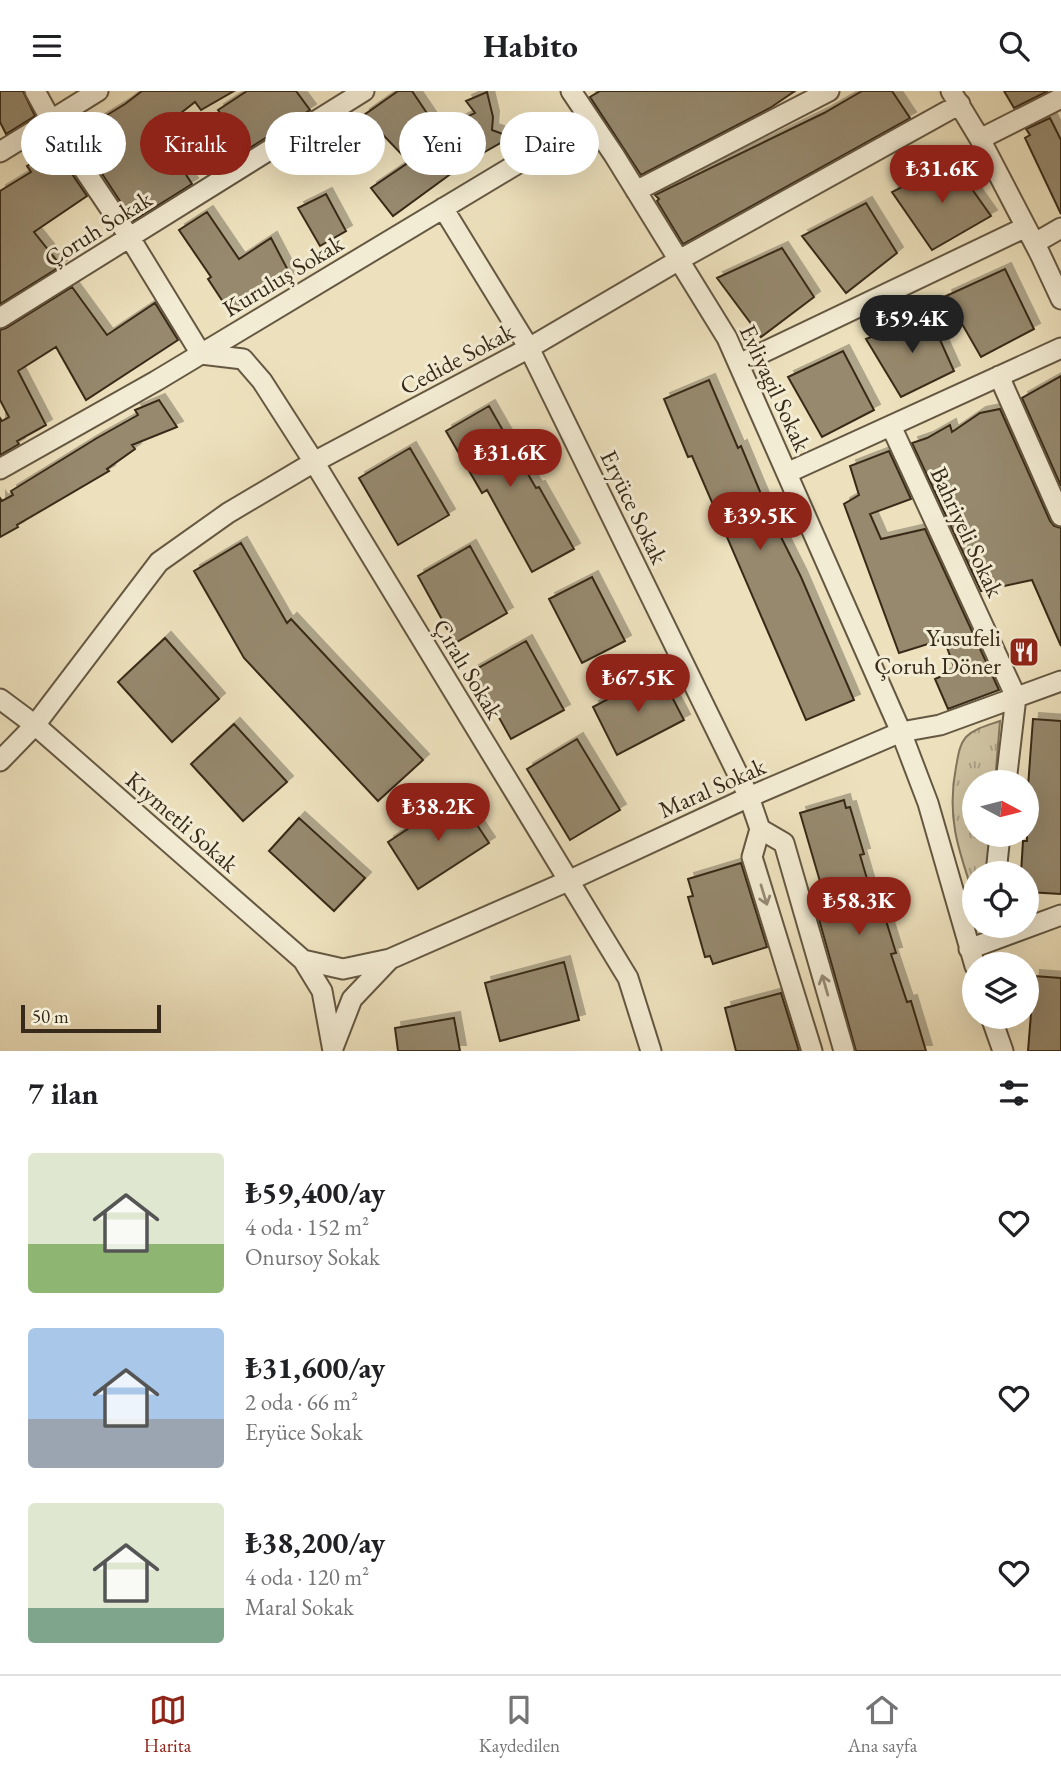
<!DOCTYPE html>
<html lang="tr">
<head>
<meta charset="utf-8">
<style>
	body { margin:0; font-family:"EB Garamond",serif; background:#f6f6f6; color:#202124; height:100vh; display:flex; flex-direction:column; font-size:26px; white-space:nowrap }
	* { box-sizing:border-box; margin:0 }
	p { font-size:23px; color:#757577 }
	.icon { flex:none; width:38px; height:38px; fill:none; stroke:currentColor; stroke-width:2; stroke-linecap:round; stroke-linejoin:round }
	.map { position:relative; height:960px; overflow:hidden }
	.details { display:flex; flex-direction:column; background:#fff; flex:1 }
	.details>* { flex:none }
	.banner { position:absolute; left:21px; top:21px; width:700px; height:63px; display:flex; gap:14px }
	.needle { width:46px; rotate:97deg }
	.tools { position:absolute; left:962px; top:679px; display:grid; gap:14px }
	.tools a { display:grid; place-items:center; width:77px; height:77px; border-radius:50%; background:#fff; box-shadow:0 7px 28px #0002; font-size:35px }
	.scale { position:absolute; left:21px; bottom:18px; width:140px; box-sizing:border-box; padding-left:7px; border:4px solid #382a19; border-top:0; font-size:19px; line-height:24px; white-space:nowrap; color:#382a19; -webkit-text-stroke:5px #f3ecd4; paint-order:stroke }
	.price { position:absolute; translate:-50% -60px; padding:0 16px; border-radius:24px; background:#8f2418; color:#fff; font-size:23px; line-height:46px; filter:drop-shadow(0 2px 4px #0008) }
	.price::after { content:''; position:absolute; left:50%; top:42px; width:21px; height:16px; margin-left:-10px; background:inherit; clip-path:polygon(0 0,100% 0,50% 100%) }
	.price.selected { background:#222; color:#fff }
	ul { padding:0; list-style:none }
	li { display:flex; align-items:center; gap:21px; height:175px; padding:0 28px }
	li span { display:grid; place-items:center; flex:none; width:196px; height:140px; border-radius:7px; color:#555 }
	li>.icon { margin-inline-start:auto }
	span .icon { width:84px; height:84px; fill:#fffc; stroke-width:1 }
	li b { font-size:30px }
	h2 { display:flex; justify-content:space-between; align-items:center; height:84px; padding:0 28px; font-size:30px }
	.chip { padding:0 24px; border-radius:32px; background:#fff; box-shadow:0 7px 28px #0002; font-size:24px; line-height:63px }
	.chip.selected { background:#8f2418; color:#fff }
	header { display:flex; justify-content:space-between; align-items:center; height:91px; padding:0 28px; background:#fff; font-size:32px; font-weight:700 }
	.tab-bar { display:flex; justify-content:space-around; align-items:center; height:98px; border-top:2px solid #e0e0e0; background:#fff; font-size:19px; color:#757577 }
	.tab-bar a { display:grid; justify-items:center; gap:4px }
	.tab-bar .selected { color:#8f2418 }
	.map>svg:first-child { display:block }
	.grass { fill:url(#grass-tufts); stroke:#83765d; stroke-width:2 }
	.building { fill:#96896e; stroke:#382a19; stroke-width:2; filter:url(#shadow) }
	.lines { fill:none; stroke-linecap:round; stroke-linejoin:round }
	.minor-casing { stroke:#655842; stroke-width:23 }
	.minor { stroke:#f3ecd4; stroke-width:19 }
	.oneway { stroke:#968b76 }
	.labels { text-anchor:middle; stroke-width:6; stroke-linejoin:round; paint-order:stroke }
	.street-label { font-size:24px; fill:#382a19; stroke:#f3ecd4 }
	.poi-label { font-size:24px; fill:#382a19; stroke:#f3ecd4; text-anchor:end }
</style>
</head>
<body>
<header><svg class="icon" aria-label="menu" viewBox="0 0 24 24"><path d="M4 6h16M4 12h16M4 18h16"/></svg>Habito<svg class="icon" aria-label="search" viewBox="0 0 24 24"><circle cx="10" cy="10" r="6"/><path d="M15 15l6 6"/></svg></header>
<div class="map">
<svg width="1061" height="960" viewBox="0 0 1061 960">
	<defs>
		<pattern id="grass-tufts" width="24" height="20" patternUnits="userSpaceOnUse" patternTransform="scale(1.75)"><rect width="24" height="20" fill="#cec2a1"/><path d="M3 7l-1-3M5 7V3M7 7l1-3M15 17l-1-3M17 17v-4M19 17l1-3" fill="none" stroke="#a89e82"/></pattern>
		<filter id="shadow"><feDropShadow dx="6" dy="-6" stdDeviation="0" flood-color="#0004"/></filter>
	</defs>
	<rect width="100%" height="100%" fill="#ede1bd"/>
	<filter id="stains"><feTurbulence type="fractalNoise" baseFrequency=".00286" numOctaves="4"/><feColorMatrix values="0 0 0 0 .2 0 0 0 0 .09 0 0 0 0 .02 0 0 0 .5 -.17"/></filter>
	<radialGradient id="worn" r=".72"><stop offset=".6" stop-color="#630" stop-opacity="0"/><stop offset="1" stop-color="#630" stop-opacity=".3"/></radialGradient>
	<path class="grass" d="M1000,630L995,691H975V744H990L987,782H975V808C959,761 946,727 956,676C958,666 959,654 966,646C975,637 989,634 1000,630Z"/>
	<path class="building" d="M0,0H23L35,25L6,43L0,31Z
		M142,0H234L201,19L195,11L158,40L192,93L133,130L76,43L125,13Z
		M247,0H296L310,19L248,58L218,19Z
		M398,0H412L439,40L475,22L466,10L487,1L493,26L492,39L511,46L467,71L393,125L371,97L409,71L364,24Z
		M600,0H795L770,17L641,84L590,6Z
		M862,0H892L910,27L683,153L657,110L659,108L655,104L824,22Z
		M1004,0H1048L1014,17Z
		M1050,27L1061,49V123L1025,47L1030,44L1026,38Z
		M55,58L87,105L34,141L61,175L0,213V100L31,81L27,75Z
		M952,70L991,125L932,159L892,101Z
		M326,103L346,140L320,155L298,117Z
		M866,112L897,162L846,202L802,145Z
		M207,121L239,168L271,147L292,187L231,223L208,188L211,186L179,139Z
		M782,157L814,206L761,246L717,187Z
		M1005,178L1034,238L981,266L946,205Z
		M72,196L107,244L155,212L178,249L86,309L56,256L18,280L46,334L17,350L19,353L0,364V327L2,330L9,326L0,309V239L6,237Z
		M928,222L954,280L901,306L866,248Z
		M843,260L874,319L822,346L788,286Z
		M1061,285V395L1022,307Z
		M709,289L738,357L741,355L769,422L801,486L854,609L806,629L692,365L688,366L664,308Z
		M159,309L177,336L132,354L135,358L107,378L109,380L17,434L18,436L0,446V407L2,410L13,404L11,400L97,347L138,324L135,319Z
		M489,315L536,397L539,396L574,458L532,481L487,399L482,402L446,340Z
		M1000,318L1050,430L1054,435L1061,437V555L1032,489L981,500L912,352L927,347L950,334L952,341L980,322Z
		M410,357L449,424L398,454L359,387Z
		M889,360L911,408L870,423L881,448L925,438L999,599L948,618L935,588L955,579L944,548L899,562L844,413L859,404L850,375Z
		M241,452L287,532L291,528L423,669L378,710L244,567L194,480Z
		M470,455L507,522L455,552L418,485Z
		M592,486L625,550L582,572L549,508Z
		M165,547L219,608L172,651L118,591Z
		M526,550L564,619L511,648L473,580Z
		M659,581L684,629L617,664L593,616Z
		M1033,628L1061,630V803L1027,801V782H1021L1023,750H1027V709Z
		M234,633L287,691L243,730L191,673Z
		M577,648L620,719L570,749L527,678Z
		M458,705L489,752L418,798L388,751Z
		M844,709L846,717L850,716L864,763L860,764L870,798L875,808L879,807L896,862L891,863L907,911L911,910L926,960H856L815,814L826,811L800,722Z
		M299,727L365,787L334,820L269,760Z
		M741,772L767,856L713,873L710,865L705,866L688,806L693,805L688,788Z
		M564,871L579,929L500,950L485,892Z
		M1034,885L1061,887V960H1028Z
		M781,902L799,960H736L725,917Z
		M454,927L460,960H398L395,937Z"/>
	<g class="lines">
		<g class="minor-casing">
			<path id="minor" d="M35,0L52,31L130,147L201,263
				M571,0L614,64L727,247L901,641L928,712L975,875
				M951,0L980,48L1040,163L1061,208
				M980,48L1061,7
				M0,61L98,0
				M636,100L829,0
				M443,117L529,257L749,706L760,738L752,766L812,960
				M1035,152L1061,137
				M0,227L364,0
				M201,263L243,268L262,290L314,371L628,887L651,960
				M739,273L1026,136
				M999,285L1061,425
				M891,335L1016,606
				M0,378L156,290L590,29
				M787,382L1061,257
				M0,608L35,634L303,869L322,900L333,960
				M0,670L35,634L159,471L228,422L314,371L529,257L679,169L960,13
				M1006,691L1016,606
				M760,738L784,752L844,960
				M996,782L1000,744
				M969,858L1061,824
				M303,869L343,878L390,868L568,790L749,706L901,641L940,634L1061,590
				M991,926L1003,960
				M333,957L352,908L390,868"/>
		</g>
		<use href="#minor" class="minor"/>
	</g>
	<defs><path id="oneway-shaft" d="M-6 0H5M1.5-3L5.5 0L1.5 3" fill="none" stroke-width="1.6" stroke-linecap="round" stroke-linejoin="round" transform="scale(1.75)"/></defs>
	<g class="oneway">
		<use href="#oneway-shaft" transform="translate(764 804) rotate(73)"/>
		<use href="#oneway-shaft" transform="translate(825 894) rotate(-106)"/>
	</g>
	<defs>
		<g id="restaurant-square" transform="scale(1.575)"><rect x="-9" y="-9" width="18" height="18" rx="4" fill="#8f2418" stroke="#f3ecd4"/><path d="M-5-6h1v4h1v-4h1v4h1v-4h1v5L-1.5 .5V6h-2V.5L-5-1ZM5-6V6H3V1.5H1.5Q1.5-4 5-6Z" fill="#fff"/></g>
	</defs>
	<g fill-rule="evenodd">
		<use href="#restaurant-square" x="1024" y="561"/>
	</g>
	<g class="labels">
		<g class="street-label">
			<text transform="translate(98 138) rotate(-32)" y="8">Çoruh Sokak</text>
			<text transform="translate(283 185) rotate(-31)" y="8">Kuruluş Sokak</text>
			<text transform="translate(457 268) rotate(-28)" y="8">Cedide Sokak</text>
			<text transform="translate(775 297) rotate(65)" y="8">Evliyagil Sokak</text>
			<text transform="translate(634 416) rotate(64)" y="8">Eryüce Sokak</text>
			<text transform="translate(967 441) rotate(65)" y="8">Bahriyeli Sokak</text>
			<text transform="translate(468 578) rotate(59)" y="8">Çıralı Sokak</text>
			<text transform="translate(712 697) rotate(-24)" y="8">Maral Sokak</text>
			<text transform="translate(182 731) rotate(41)" y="8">Kıymetli Sokak</text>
		</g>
		<g class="poi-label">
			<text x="1001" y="555">Yusufeli<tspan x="1001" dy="28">Çoruh Döner</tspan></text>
		</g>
	</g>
	<rect width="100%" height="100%" filter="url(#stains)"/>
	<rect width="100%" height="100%" fill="url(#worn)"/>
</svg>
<div class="tools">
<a><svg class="needle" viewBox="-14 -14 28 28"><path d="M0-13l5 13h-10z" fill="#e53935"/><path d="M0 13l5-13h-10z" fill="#757577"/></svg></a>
<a><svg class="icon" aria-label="locate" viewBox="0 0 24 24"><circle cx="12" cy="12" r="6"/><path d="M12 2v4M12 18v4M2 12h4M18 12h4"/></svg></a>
<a><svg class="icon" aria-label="layers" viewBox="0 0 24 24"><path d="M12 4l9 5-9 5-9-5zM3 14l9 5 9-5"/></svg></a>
</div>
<div class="scale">50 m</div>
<b class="price" style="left:942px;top:114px">₺31.6K</b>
<b class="price selected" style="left:912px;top:264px">₺59.4K</b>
<b class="price" style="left:510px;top:398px">₺31.6K</b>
<b class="price" style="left:760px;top:461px">₺39.5K</b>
<b class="price" style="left:638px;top:623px">₺67.5K</b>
<b class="price" style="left:438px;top:752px">₺38.2K</b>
<b class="price" style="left:859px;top:846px">₺58.3K</b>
<div class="banner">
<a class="chip">Satılık</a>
<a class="chip selected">Kiralık</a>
<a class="chip">Filtreler</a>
<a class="chip">Yeni</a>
<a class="chip">Daire</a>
</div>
</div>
<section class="details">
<h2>7 ilan<svg class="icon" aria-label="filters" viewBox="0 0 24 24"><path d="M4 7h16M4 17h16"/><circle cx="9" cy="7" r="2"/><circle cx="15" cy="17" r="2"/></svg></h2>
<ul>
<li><span style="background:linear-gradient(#dfe7d0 65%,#8fb573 0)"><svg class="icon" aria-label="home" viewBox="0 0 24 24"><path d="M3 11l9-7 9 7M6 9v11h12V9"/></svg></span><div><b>₺59,400/ay</b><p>4 oda · 152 m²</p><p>Onursoy Sokak</p></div><svg class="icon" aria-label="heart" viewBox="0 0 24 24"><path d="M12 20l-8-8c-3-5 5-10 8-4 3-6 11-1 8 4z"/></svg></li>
<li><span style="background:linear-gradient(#a9c7e8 65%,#9aa5b1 0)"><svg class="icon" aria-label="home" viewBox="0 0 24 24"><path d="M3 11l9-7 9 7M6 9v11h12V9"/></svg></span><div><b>₺31,600/ay</b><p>2 oda · 66 m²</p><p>Eryüce Sokak</p></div><svg class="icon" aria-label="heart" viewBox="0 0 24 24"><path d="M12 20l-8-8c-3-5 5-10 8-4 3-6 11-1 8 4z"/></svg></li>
<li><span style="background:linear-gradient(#dfe7d0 75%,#7fa58c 0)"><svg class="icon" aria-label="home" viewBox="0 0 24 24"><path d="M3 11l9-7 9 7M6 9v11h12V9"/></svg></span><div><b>₺38,200/ay</b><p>4 oda · 120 m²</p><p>Maral Sokak</p></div><svg class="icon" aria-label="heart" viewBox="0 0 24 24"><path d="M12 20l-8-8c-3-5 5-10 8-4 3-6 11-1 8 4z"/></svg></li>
</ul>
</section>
<nav class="tab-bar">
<a class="selected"><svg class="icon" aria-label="map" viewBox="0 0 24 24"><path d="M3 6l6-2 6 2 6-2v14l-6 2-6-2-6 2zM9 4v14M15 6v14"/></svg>Harita</a>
<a><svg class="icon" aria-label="saved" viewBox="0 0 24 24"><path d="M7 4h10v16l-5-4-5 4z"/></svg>Kaydedilen</a>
<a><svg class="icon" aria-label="home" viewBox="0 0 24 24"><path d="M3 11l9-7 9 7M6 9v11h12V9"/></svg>Ana sayfa</a>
</nav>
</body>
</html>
